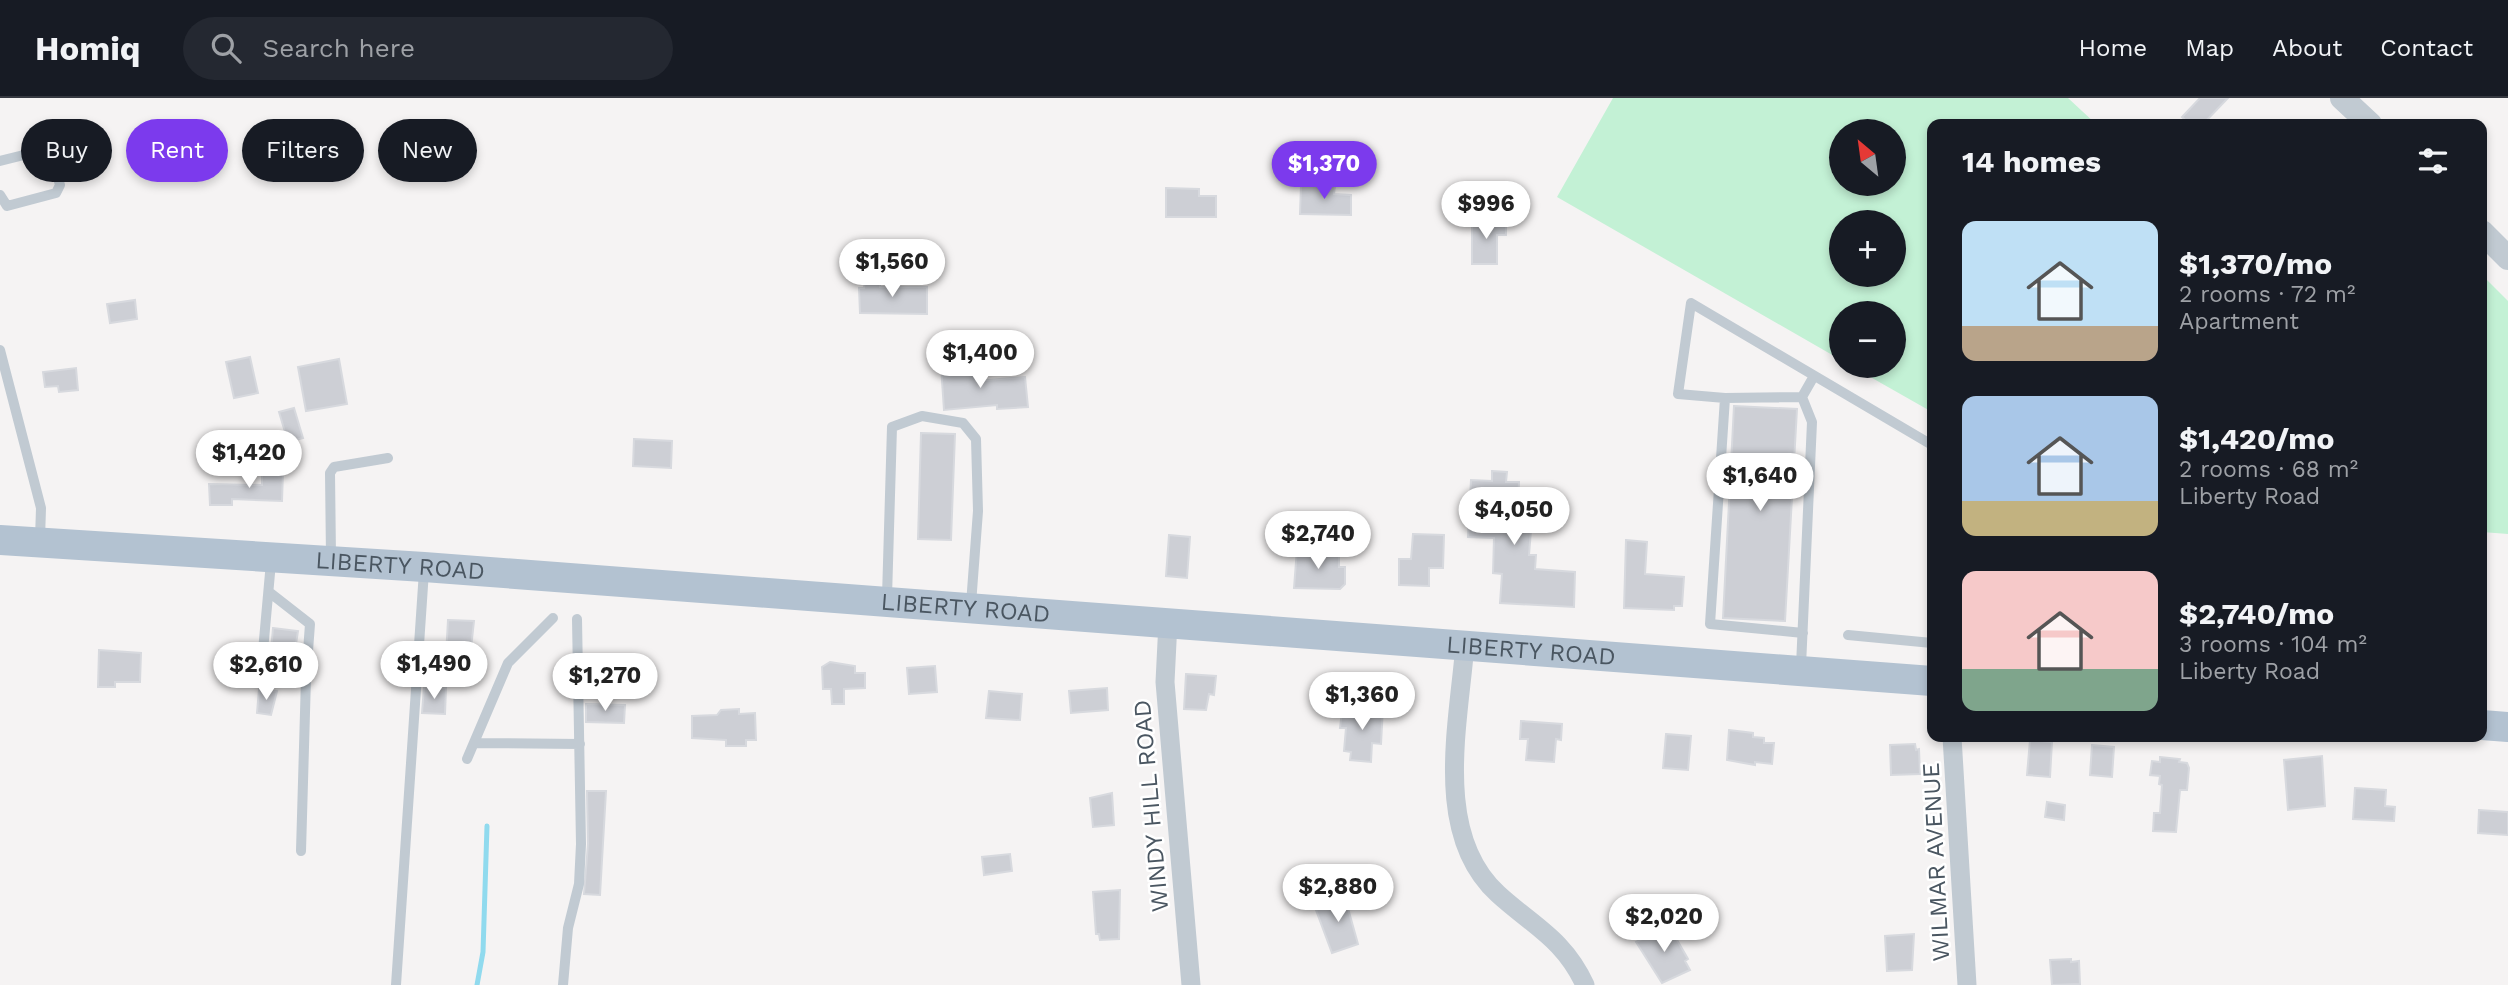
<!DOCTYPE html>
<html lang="en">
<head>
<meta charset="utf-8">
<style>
	body { margin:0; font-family:"Work Sans",sans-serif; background:#242831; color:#f1f3f6; height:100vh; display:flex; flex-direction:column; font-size:26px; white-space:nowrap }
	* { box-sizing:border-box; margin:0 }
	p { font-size:23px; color:#9ea1a6 }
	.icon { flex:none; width:38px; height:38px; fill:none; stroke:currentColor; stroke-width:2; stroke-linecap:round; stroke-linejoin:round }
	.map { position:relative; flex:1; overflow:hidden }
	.details { position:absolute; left:1927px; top:21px; width:560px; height:623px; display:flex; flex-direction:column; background:#171b24; border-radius:14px; box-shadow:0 4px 10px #0003 }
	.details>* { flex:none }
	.top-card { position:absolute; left:21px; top:21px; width:665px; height:63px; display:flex; gap:14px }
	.needle { width:46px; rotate:331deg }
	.controls { position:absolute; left:1829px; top:21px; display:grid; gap:14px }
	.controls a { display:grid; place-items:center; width:77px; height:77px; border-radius:50%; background:#171b24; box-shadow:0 4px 10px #0003; font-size:35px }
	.price { position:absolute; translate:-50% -60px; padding:0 16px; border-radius:24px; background:#fff; color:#222; font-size:23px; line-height:46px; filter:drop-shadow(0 2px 4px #0008) }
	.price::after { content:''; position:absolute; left:50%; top:42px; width:21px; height:16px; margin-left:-10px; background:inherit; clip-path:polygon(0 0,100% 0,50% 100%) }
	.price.current { background:#7c3aed; color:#fff }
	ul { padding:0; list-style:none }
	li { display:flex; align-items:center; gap:21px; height:175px; padding:0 35px }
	li span { display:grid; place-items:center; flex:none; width:196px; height:140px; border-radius:14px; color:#555 }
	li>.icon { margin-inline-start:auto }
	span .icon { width:84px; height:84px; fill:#fffc; stroke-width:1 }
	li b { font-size:30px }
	h2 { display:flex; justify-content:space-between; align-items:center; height:84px; padding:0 35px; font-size:30px }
	.tag { padding:0 24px; border-radius:32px; background:#171b24; box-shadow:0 4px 10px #0003; font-size:24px; line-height:63px }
	.tag.current { background:#7c3aed; color:#fff }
	header { display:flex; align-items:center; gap:42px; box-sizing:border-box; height:98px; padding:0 35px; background:#171b24; border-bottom:2px solid #363941 }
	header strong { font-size:33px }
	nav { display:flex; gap:38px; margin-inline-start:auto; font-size:24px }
	.search { width:490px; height:63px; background:#242831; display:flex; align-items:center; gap:18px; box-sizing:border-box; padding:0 24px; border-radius:38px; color:#9ea1a6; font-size:26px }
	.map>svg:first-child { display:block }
	.green { fill:#c3f1d5; fill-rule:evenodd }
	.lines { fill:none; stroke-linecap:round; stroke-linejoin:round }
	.stream { stroke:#90daee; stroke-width:5 }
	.building { fill:#cdcfd5; stroke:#d7d9de; stroke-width:2 }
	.service { stroke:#c1cad2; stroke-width:10 }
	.minor { stroke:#c1cad2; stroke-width:19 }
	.tertiary { stroke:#c1cad2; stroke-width:24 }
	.primary { stroke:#b3c2d1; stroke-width:30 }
	.labels { text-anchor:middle; stroke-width:5; stroke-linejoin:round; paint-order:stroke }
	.street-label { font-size:24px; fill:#4a5661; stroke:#fff }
</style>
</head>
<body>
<header>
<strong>Homiq</strong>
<div class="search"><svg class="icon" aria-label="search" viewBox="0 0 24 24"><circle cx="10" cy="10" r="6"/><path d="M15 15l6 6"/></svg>Search here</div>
<nav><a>Home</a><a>Map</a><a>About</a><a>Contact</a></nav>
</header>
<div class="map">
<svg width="2508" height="887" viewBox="0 0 2508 887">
	<rect width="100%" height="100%" fill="#f5f3f3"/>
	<path class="green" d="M1613,0H2068L2096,26H1932V314L1851,268H1894V215H1841V262L1557,99ZM1841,33H1894V86H1841ZM1841,124H1894V177H1841Z
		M2482,177L2508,203V436L2482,434Z"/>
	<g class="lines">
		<path class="stream" d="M477,887L483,854L487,728"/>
	</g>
	<path class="building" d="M2200,0H2228L2203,26H2189L2182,19Z
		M1301,87L1335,88L1334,96L1351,97V117L1300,116Z
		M1166,90L1199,91V98H1216V119H1166Z
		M1472,123H1506V137H1497V166H1472Z
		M865,182H880V189H927V216L860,215L859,190H864Z
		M135,202L137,221L110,225L107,206Z
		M250,259L258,295L234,300L226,264Z
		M339,261L347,306L306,313L298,269Z
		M974,265L976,283L1025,279L1028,309L997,311V307L944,312L941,268Z
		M76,270L78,292L59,294L58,288L45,289L43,274Z
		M1734,308L1797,311L1785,523L1723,520Z
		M294,310L303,340L288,344L279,314Z
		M921,335L955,336L951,442L918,441Z
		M634,341L672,343L671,370L633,368Z
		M262,373L283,374L282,403L232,401V407H210L209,386L262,387Z
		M1492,373L1507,374L1506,384H1519L1517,432H1531L1529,457H1536L1535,471L1575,474L1574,509L1500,505L1502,476L1493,475L1494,440L1468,439L1471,382L1492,383Z
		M1413,436L1444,437L1443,470H1429V488L1399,487V461H1411Z
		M1169,437L1190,439L1187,480L1166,478Z
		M1626,442L1647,444L1645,476L1684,479L1682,508H1674V512L1624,510Z
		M1297,451H1313L1312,457H1339V469H1345V486L1340,491L1294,490Z
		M448,522L474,523L470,559L446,558Z
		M273,530L298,533L293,566L270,564Z
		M99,552L141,555L140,584H115V589H98Z
		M830,564L855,568V575H865V590L844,591V606H832L831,591H823L822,569Z
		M935,568L937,594L909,596L907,570Z
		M1186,576L1216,578L1214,597L1209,596L1206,612L1184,611Z
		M424,589L446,590L445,616L422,615Z
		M1107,590L1108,612L1071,615L1069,593Z
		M259,591L277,593L271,617L257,615Z
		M989,593L1022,596L1020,622L986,620Z
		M586,606L625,607L624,625L586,624Z
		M1368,607L1383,609L1381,646L1372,645L1371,664L1350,662L1351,654L1344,653L1346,630H1340L1342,613L1368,615Z
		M739,611V616L755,615L756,642H746V648H726V642L692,640V618L717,617L721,612Z
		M1521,623L1562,626L1561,642L1556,641L1554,664L1526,662L1528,641H1520Z
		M1729,632L1753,635V639L1764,640V645H1774L1772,666L1755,664V667L1727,662Z
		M1666,636L1691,638L1688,672L1663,670Z
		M2030,642L2052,644L2050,679L2027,677Z
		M1915,646L1916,652L1919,651L1920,676L1891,677L1890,647Z
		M2092,647L2114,649L2112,679L2090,677Z
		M2322,658L2325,708L2288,712L2284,662Z
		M2160,659L2180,661L2179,664L2187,665L2189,670L2187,692H2180L2176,734L2153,733L2154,715H2160L2162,687L2159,686L2160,678L2150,677L2152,663L2160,664Z
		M2355,690L2386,692L2385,708L2395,709L2394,723L2353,721Z
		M587,693H606L600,797L584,796L588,746Z
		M1112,695L1114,727L1093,729L1090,700Z
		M2047,704L2065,707L2064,722L2045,719Z
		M2479,712L2508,714V737L2478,735Z
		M1010,756L1012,773L984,777L982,759Z
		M1120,792L1119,841L1100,842L1099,836H1096L1093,794Z
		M1344,796L1358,846L1332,855L1316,812L1327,808L1325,803Z
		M1669,828L1688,861L1685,863L1690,872L1662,885L1636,844Z
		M1914,836L1912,872L1887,873L1885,838Z
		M2071,861V864L2079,863L2080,886L2052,887L2050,862Z"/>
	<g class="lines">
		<path class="service" d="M0,63L44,52L52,58L60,87L56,95L7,108L0,97
			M0,252L41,410L40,441
			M1802,299L1814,278
			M1725,300L1710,526L1803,535
			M331,459L330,375L334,369L388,360
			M269,494L310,526L306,580L261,575L271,464
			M887,499L892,329L922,318L963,325L976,341L978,413L971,506
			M1848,537L1932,545
			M1801,568L1812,324L1802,299L1725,300L1678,296L1691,205L1932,347
			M474,645L580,646
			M467,661L508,565L553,520
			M301,753L306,580
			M396,887L424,473
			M563,887L568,830L579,786L581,746L577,521"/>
		<path class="minor" d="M1168,524L1165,584L1191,887
			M1465,546C1459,625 1432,736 1498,796C1533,828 1564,841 1585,887
			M1952,639L1967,887"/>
		<path class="tertiary" d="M2342,0L2370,26
			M2482,134L2508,160"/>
		<g class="primary">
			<path id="s1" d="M0,442L424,469L1932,583"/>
			<path d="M2482,627L2508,629"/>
		</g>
	</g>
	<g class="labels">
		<g class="street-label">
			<text dy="8" stroke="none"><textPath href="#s1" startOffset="401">LIBERTY ROAD</textPath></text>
			<text dy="8" stroke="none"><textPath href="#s1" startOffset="968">LIBERTY ROAD</textPath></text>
			<text dy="8" stroke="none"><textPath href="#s1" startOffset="1535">LIBERTY ROAD</textPath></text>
			<text transform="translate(1151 708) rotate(-95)" y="8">WINDY HILL ROAD</text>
			<text transform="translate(1936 764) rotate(-93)" y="8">WILMAR AVENUE</text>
		</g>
	</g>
</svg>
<div class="controls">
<a><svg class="needle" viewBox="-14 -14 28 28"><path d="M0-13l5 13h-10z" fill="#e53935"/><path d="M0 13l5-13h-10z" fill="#9ea1a6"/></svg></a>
<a>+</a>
<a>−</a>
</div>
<b class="price current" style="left:1324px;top:103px">$1,370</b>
<b class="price" style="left:1486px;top:143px">$996</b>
<b class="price" style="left:892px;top:201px">$1,560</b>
<b class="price" style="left:980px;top:292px">$1,400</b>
<b class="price" style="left:249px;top:392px">$1,420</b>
<b class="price" style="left:1760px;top:415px">$1,640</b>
<b class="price" style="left:1514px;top:449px">$4,050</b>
<b class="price" style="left:1318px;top:473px">$2,740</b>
<b class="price" style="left:434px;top:603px">$1,490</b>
<b class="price" style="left:266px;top:604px">$2,610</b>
<b class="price" style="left:605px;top:615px">$1,270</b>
<b class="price" style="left:1362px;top:634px">$1,360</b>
<b class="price" style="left:1338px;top:826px">$2,880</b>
<b class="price" style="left:1664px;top:856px">$2,020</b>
<div class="top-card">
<a class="tag">Buy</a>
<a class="tag current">Rent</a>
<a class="tag">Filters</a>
<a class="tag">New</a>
</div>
<section class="details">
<h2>14 homes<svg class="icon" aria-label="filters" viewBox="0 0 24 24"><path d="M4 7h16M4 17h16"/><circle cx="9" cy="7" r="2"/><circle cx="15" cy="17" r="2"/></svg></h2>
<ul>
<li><span style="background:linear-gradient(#bfe0f5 75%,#b9a48a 0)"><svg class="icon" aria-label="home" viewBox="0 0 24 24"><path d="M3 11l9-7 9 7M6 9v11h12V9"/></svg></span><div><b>$1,370/mo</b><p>2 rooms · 72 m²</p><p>Apartment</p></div></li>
<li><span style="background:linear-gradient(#a9c7e8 75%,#c2b280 0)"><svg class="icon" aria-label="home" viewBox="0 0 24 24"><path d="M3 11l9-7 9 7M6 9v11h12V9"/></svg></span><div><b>$1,420/mo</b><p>2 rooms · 68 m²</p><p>Liberty Road</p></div></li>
<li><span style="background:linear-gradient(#f6c9c9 70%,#7fa58c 0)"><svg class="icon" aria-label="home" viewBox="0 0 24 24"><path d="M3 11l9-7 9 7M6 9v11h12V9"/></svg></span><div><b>$2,740/mo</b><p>3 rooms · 104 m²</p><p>Liberty Road</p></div></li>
</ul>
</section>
</div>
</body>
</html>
